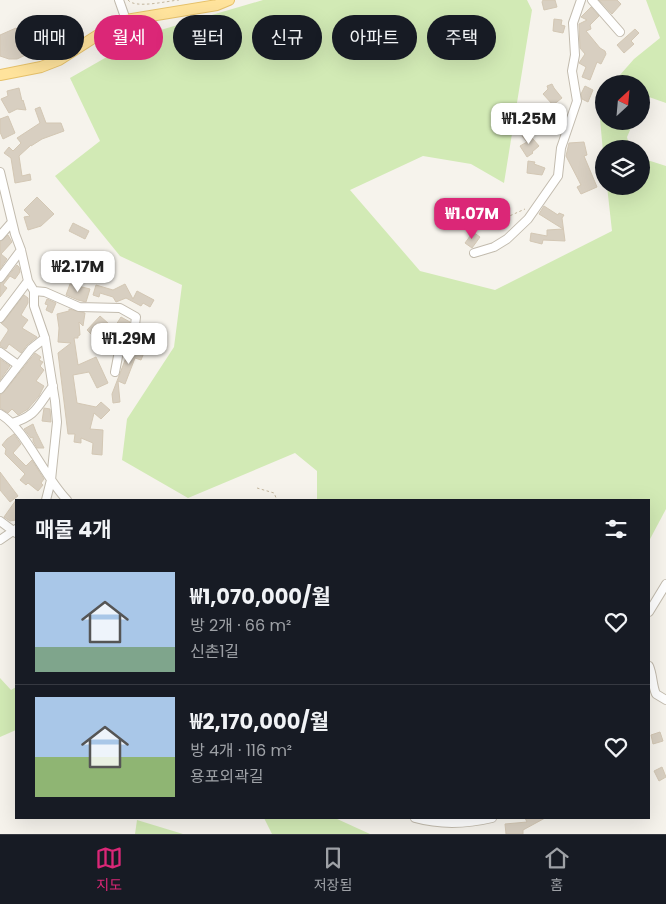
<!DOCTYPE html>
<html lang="ko">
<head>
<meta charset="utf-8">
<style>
	body { margin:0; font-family:Poppins,"Noto Sans KR",sans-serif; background:#242831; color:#f1f3f6; height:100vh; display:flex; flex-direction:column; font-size:19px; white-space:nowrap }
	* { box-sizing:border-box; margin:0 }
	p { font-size:16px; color:#9ea1a6 }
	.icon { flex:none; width:28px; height:28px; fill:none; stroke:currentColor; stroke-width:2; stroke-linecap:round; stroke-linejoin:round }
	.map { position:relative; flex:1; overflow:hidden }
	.drawer { position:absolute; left:15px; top:499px; width:635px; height:320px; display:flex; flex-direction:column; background:#171b24; border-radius:0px; box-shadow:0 5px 20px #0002 }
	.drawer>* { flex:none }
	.banner { position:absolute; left:15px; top:15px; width:636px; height:45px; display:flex; gap:10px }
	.needle { width:32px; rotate:26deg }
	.tools { position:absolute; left:595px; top:75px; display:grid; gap:10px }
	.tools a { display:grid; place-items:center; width:55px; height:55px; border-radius:50%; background:#171b24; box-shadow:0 5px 20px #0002; font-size:25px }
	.price { position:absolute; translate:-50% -42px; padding:0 11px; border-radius:10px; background:#fff; color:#222; font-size:16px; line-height:32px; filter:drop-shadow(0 1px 2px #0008) }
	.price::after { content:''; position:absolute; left:50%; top:30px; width:15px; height:11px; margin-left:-8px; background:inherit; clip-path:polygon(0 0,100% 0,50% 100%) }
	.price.current { background:#db2777; color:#fff }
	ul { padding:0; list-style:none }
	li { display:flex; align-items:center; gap:15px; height:125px; padding:0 20px }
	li+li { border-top:1px solid #363941 }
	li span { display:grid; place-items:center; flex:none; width:140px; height:100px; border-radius:0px; color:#555 }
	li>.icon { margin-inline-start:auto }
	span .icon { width:60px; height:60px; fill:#fffc; stroke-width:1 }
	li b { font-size:21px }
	h2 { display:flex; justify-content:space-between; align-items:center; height:60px; padding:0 20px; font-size:21px }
	.pill { padding:0 18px; border-radius:22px; background:#171b24; box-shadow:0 5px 20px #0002; font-size:18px; line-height:45px }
	.pill.current { background:#db2777; color:#fff }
	.tab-bar { display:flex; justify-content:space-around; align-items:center; height:70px; border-top:1px solid #363941; background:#171b24; font-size:14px; color:#9ea1a6 }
	.tab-bar a { display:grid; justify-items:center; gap:2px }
	.tab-bar .current { color:#db2777 }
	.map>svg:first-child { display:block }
	.green { fill:#d2eab5 }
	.building { fill:#d8cfc1; stroke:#d3c7b4 }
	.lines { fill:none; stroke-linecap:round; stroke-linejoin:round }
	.minor-casing { stroke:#c2bbae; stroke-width:10 }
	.major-casing { stroke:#e6c16a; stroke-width:12 }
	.path { stroke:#c4b79f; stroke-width:1; stroke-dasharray:2.5 2.5; stroke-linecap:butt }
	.minor { stroke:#fff; stroke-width:8 }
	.major { stroke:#ffe39c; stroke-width:10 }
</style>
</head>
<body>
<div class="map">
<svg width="666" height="834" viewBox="0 0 666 834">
	<rect width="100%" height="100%" fill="#f6f3ec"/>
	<path class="green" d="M263,0H527L532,10L504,183L471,164L423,156L350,190L420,271L495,290L612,231L607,186H641V158L666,166V509L649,541V500H317V471L295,453L188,498L122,460L127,419L174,347L182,285L120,256L55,176L100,141L70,78L147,34Z
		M646,0H666V103L646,96L641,107V84H612L634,59L660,38Z
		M604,92V121H634L627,137L630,149H604V162L598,98Z
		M0,678L11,690L16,687V730L0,737Z
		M264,818H335L370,834H272Z
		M137,820L183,834H135Z"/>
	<path class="building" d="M543,0H555L557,7L544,10L542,2Z
		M599,0H617L621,4L612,14Z
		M591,7L599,16L590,25L591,29L586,31L600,48L605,51L606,54L601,64L597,62L590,80L582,77L586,67L579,63L585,54L580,48L579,24L587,20L581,17Z
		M554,19L562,20L561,25L565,26L563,33L553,31Z
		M40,20L50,28L46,33L36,24Z
		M16,28L23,33L32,29L41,48L17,59H9L0,56V35Z
		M635,29L639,33L631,41L634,44L624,53L617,45Z
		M552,84L554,88L562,98L553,105L543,94L548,89L547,86Z
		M585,86L593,90L588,102L582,99L581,94Z
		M19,88L22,101L23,100L26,110L17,109L9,113L1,99L8,96L7,91Z
		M40,107L46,123H61L64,131L42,139L31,146V145L19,156L22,176L30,174L31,180L15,183L11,158L4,153L9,147L13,151L21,143L17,138L40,123L35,109Z
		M8,116L15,133L3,139L0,132V119Z
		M527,132L539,146L532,152L533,153L527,157L520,146L527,142L522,136Z
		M584,142L587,155L584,156L597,187L581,194L577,187L581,185L566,156L569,143Z
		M528,161L535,162L534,164L545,168L542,175L527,173Z
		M37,197L54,214L41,226L28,230L24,217L30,216L24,210Z
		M544,206L558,215L559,213L564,215L562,218L565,241L543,240L542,244L530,241L531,233L547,236V230L563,229L539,214Z
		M73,223L89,231L85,239L69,231Z
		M473,232L480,237L472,248L465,243Z
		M8,235L12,242L1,254L7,259L0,269V242Z
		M17,265L19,267L20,272L15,279L10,276L3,285L7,288L0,297V284L4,281Z
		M70,284L90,289L86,302L78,300L66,295Z
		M125,284L133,299L137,291L154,300L150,307L143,303L141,306L126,298L116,302L113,297L100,293L99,297L93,295L96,285L113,290Z
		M24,295L28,298V303L21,315L28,320L22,328L37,337L27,345L21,353L9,344L6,349L0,346V343L8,331V329L1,323L4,321Z
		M47,299L56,303L52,313L46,310L48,305L45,304Z
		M69,309L85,313L83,326L79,322L80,335L78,336V338H74L78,365L96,357L108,383L97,388L89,372L73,375L77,403L96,407L101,402L110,410L101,419L94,413L90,429L103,430L102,455L92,454L93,443L81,438V443L74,442L75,434H68L58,353L71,343L58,342L59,328L57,314L69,311Z
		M100,316L109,324L95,338L87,330Z
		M121,317L130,322L123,333L114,328Z
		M134,337L148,343L141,360L135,358L125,384L118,381L120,402L113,403L112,394Z
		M35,353L41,357L39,360L43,362L40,366L44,370L36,381L44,386L39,396L28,409L18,415L12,409L8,413L0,408V395L4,392Z
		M0,359L10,366L0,380Z
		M44,408L50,409L51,422L42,421Z
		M33,424L36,432L44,448H37L33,441V437L31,438L24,429Z
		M14,434L21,444L13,453L26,466L32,460L44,479L41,483L43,485L38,491L28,483L26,485L20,480L25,474L5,454L6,449L2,445L7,439Z
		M0,472L18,496L10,502L0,490Z
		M16,500V520L10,521L4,517Z
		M660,732L663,741L653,744L651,735Z
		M662,767L666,777L659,781L654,771Z
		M525,818H545L523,830V834H506L505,824L527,822Z"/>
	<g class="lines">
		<g class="minor-casing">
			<path id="minor" d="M119,0L126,20
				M592,0L620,32
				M0,172L15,234L21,250L28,281L34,291V306L45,338L55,401L57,422L51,480L46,500
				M0,236L12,222
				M474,253L494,247L507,239L528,219L558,176L561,148L577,101L572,71L575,55L573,23L581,0
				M0,278L21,250
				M34,291L45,292L79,307L120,308L136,317L135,325L119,351L115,372
				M0,318L28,281
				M0,352L18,365
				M0,389L31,349L45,338
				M0,414C25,428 44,477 67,500
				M12,423C37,416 38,405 53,386
				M0,521L16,533
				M0,540L16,529
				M649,612L666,584
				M649,666C653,675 652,685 656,694L666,700
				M415,818C440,825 467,824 492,818"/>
		</g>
		<g class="major-casing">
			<path id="major" d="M0,75L41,67L59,60L112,26L126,20L217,5L229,0"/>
		</g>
		<path class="path" d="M128,0C135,9 167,1 179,0
			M508,226V221L505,218L525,209
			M257,488L274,493L277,500"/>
		<use href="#minor" class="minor"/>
		<use href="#major" class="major"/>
	</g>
</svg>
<div class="tools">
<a><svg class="needle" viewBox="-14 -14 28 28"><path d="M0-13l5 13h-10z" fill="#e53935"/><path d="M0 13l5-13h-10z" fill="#9ea1a6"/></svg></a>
<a><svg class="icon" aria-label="layers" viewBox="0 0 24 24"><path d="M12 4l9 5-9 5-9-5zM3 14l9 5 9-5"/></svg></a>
</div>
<b class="price" style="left:529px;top:145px">₩1.25M</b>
<b class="price current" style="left:472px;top:240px">₩1.07M</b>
<b class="price" style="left:78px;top:293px">₩2.17M</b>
<b class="price" style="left:129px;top:365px">₩1.29M</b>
<div class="banner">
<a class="pill">매매</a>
<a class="pill current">월세</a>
<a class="pill">필터</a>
<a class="pill">신규</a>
<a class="pill">아파트</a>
<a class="pill">주택</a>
</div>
<section class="drawer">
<h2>매물 4개<svg class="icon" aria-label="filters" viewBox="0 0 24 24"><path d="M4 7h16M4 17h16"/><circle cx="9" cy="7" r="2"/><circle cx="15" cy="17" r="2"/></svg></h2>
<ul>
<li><span style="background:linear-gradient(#a9c7e8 75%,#7fa58c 0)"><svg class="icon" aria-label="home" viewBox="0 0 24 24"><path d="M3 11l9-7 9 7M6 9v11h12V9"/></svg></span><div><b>₩1,070,000/월</b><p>방 2개 · 66 m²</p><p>신촌1길</p></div><svg class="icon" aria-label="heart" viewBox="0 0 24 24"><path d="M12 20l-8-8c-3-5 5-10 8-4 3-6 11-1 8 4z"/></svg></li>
<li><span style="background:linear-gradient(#a9c7e8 60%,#8fb573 0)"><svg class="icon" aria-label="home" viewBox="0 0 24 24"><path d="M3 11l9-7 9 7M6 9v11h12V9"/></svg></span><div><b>₩2,170,000/월</b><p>방 4개 · 116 m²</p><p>용포외곽길</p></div><svg class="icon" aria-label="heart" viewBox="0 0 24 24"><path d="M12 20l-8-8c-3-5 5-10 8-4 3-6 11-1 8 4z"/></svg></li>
</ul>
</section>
</div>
<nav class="tab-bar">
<a class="current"><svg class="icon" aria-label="map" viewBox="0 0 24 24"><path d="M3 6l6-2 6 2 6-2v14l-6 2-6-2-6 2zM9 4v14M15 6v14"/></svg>지도</a>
<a><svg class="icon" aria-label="saved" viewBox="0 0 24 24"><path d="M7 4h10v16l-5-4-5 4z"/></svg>저장됨</a>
<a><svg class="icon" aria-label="home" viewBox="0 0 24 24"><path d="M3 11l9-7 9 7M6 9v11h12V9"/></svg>홈</a>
</nav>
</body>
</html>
